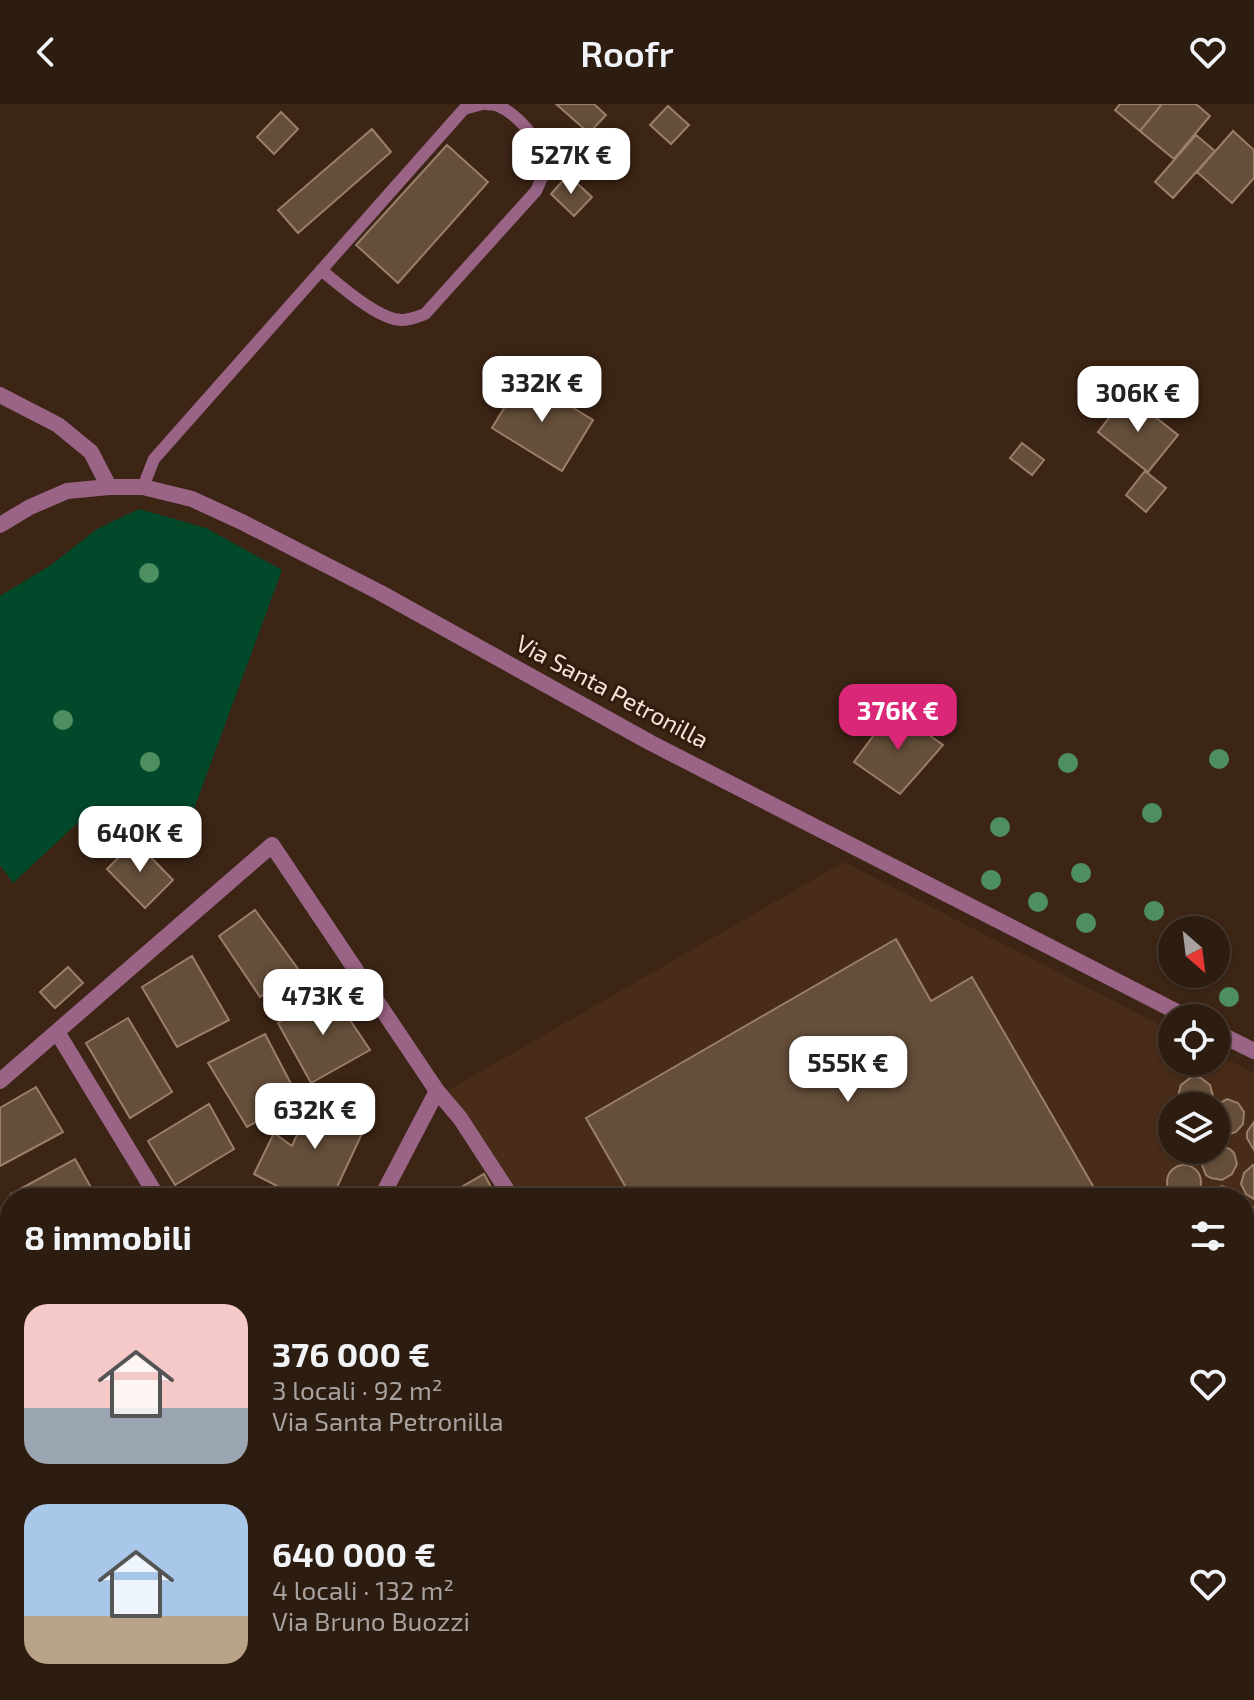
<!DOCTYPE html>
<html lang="it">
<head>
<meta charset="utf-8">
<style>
	body { margin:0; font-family:"Exo 2",sans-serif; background:#352519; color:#f1f3f6; height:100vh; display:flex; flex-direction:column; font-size:30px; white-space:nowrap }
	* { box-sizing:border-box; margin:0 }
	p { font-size:26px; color:#a7a19f }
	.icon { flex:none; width:44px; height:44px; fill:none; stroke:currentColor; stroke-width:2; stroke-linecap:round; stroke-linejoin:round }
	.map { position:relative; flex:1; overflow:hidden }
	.details { position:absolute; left:0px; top:1084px; width:1254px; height:512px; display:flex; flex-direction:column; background:#2d1c10; border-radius:32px 32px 0 0; box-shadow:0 2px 6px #0004,0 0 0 2px #483a30 }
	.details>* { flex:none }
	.needle { width:52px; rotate:152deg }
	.buttons { position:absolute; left:1158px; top:812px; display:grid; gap:16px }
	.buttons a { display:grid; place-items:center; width:72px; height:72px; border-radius:50%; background:#2d1c10; box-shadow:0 2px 6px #0004,0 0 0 2px #483a30; font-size:40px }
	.price { position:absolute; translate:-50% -68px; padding:0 18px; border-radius:16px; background:#fff; color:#222; font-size:26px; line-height:52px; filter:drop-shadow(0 2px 4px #0008) }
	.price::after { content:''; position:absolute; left:50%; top:48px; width:24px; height:18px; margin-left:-12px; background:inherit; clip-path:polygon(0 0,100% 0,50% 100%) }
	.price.selected { background:#db2777; color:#fff }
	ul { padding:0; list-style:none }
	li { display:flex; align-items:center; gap:24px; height:200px; padding:0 24px }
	li span { display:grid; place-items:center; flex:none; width:224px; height:160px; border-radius:24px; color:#555 }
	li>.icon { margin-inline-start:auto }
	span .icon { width:96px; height:96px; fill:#fffc; stroke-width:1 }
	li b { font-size:34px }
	h2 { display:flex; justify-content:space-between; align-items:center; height:96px; padding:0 24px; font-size:34px }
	header { display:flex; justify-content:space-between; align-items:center; height:104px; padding:0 24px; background:#2d1c10; font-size:36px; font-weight:600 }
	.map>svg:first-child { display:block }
	.built { fill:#482c18; fill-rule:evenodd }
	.green { fill:#02492b }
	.building { fill:#654e3a; stroke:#997f6a; stroke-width:2 }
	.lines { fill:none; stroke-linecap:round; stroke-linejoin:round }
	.service { stroke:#9a6486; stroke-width:12 }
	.minor { stroke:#9a6486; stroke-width:16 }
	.primary { stroke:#fea5dd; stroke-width:20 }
	.tree { fill:#4e8f61 }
	.labels { text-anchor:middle; stroke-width:6; stroke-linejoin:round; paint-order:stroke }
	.street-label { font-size:24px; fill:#f3e3d9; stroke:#311b0c }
</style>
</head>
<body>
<header><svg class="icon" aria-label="back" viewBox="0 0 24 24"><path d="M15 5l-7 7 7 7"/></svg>Roofr<svg class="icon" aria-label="heart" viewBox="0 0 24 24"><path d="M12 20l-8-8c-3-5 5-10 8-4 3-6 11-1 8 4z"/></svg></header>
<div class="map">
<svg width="1254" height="1596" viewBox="0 0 1254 1596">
	<rect width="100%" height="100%" fill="#3c2515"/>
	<path class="built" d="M844,758L1172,927V958H1216V950L1254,969V1268L1244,1273V1094H522L442,990ZM1172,1002H1216V1046H1172Z
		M1254,1358V1596H1041L1028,1586H1244V1364Z"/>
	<path class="green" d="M139,405L206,424L282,466L181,740L86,711L13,779L0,761V492L51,461L97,425Z"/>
	<path class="building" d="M556,0H594L606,11L589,29Z
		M1120,0H1162L1140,27L1115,6Z
		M1162,0H1196L1210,12L1174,55L1140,27Z
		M668,2L689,21L671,40L650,21Z
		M281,8L298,25L274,50L257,33Z
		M372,25L391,48L298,129L278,106Z
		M1233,27L1254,46V74L1232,99L1197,68Z
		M1196,31L1215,47L1173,94L1155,78Z
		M447,41L488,78L398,179L356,141Z
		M568,71L592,93L574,112L551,90Z
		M523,273L593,316L562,367L492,324Z
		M1127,291L1178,331L1148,368L1098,328Z
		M1022,339L1044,356L1032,371L1010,354Z
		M1145,367L1166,384L1146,408L1126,391Z
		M893,605L943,641L900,690L854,658Z
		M135,737L173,776L145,804L107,765Z
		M255,806L301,869L260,893L219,832Z
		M896,835L931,897L972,873L1100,1094H632L586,1014Z
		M192,852L229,916L177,943L142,883Z
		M68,863L83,879L55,904L40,888Z
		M330,886L370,946L311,979L278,919Z
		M128,914L172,988L130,1014L86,939Z
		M265,930L299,995L247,1023L208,959Z
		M1195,973L1201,974L1210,981L1213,992L1209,1002H1183L1180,998L1178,992L1181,981L1190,974Z
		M36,983L63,1028L0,1062V1004Z
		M343,986L365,1023L332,1094H300L254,1070L274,1029L292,1042L306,1011Z
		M1227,995L1238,999L1244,1008L1243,1020L1236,1028L1230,1030H1224L1216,1026V1002H1214Z
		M209,1000L234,1045L175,1081L148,1037Z
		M1254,1018V1046L1247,1034V1028Z
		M1172,1023V1045L1168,1035V1029Z
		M1219,1041L1230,1045L1234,1049L1237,1060L1232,1070L1222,1076L1211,1074L1206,1071L1202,1061L1205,1050L1208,1046H1216V1042Z
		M1173,1046H1197L1188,1051L1177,1049Z
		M75,1055L97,1094H13L11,1090Z
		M1167 1078a17 17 0 1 1 34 0a17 17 0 1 1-34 0Z
		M1253,1061H1254V1095L1246,1090L1241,1080L1244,1069Z
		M484,1070L497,1094H456L453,1088Z
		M1222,1082L1233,1086L1239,1094H1206L1211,1086Z
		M210,1083L231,1094H203Z
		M1254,1103V1135L1244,1127L1245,1110Z
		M10,1221V1271L0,1251V1225Z
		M0,1317L6,1339L0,1340Z
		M10,1450V1480L0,1463V1455Z
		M62,1586H83L67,1596Z
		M115,1586H187L193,1596H97Z
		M322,1586H353L359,1596H304Z
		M553,1586H596L602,1596H537Z
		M621,1586H672L677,1596H626Z
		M865,1586H901L907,1596H848Z
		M992,1586H1008L1021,1596H984Z"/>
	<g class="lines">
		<path class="service" d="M321,166C340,181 377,215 401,216C410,216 417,213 425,210L536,87C541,77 546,66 544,55C541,37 516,9 498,2C497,1 487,0 485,0
			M143,383L154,355L464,5L482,0
			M1244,1381L1248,1388L1254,1393
			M1244,1568L1254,1555
			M1093,1586L1107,1596
			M1223,1596L1231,1586"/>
		<path class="minor" d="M0,291L58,321L91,348L109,383
			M0,421L30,403L67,387L109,383H143L192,395L242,418L379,488L651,639L1189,914
			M57,928L158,1094
			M1216,928L1254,947
			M0,977L272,741L437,987L460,1014L512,1094
			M381,1094L437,987
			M0,1370L10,1367
			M0,1499L10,1516
			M51,1586L57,1596
			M410,1586L416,1596
			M479,1586L485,1596
			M452,1596L470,1586"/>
		<path class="primary" d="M1244,1322L1254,1316
			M769,1596L786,1586"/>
	</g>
	<g class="tree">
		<circle cx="149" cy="469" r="10"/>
		<circle cx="63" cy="616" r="10"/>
		<circle cx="1219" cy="655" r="10"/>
		<circle cx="150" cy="658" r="10"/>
		<circle cx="1068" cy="659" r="10"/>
		<circle cx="1152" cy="709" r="10"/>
		<circle cx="1000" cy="723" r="10"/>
		<circle cx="1081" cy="769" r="10"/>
		<circle cx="991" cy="776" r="10"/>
		<circle cx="1038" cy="798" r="10"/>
		<circle cx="1154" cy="807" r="10"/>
		<circle cx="1086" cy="819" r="10"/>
		<circle cx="1229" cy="893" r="10"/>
	</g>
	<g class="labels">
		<g class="street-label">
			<text transform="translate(612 588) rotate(28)" y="8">Via Santa Petronilla</text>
		</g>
	</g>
</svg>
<div class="buttons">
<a><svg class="needle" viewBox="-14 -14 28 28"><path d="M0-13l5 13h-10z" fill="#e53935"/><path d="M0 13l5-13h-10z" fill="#a7a19f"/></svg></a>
<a><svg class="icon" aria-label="locate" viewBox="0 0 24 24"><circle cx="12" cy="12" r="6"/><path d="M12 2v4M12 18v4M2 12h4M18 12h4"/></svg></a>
<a><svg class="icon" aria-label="layers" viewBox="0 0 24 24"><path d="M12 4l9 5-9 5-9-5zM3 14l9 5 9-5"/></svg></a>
</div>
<b class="price" style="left:571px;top:92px">527K €</b>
<b class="price" style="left:542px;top:320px">332K €</b>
<b class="price" style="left:1138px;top:330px">306K €</b>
<b class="price selected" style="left:898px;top:648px">376K €</b>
<b class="price" style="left:140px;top:770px">640K €</b>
<b class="price" style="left:323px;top:933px">473K €</b>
<b class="price" style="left:848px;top:1000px">555K €</b>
<b class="price" style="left:315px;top:1047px">632K €</b>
<section class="details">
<h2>8 immobili<svg class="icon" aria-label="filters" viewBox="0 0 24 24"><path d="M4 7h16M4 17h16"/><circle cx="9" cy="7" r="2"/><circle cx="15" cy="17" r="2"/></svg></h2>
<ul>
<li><span style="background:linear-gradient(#f6c9c9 65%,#9aa5b1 0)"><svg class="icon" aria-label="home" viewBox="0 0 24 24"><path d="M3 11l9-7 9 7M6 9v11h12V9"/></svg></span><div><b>376 000 €</b><p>3 locali · 92 m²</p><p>Via Santa Petronilla</p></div><svg class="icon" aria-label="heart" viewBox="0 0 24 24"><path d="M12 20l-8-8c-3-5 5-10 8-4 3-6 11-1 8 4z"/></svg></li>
<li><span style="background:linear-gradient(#a9c7e8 70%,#b9a48a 0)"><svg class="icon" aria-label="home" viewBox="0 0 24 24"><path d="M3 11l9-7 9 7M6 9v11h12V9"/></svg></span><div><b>640 000 €</b><p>4 locali · 132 m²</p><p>Via Bruno Buozzi</p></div><svg class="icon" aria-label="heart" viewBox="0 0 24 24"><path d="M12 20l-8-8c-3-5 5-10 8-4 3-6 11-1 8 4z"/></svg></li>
</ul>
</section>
</div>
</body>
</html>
